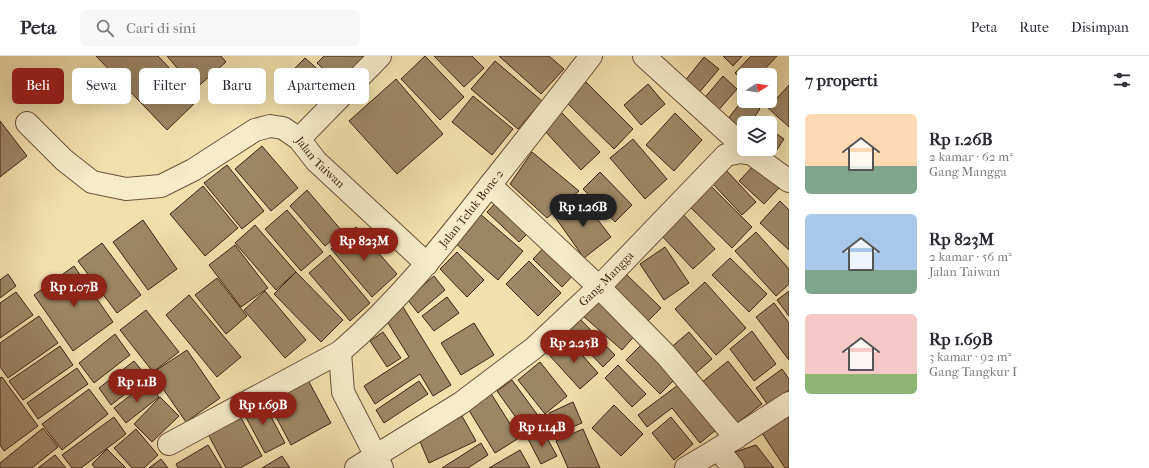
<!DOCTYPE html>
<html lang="id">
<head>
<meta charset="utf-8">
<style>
	body { margin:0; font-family:"IM FELL French Canon",serif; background:#f7f7f7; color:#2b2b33; height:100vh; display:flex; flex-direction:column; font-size:15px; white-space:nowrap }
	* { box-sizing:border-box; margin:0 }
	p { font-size:13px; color:#7c7c81 }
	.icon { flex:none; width:22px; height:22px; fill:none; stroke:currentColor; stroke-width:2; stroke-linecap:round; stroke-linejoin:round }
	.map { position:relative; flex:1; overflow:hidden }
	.panel { display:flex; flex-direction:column; background:#fff; width:360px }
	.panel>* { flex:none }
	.hud { position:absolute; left:12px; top:12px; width:380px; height:36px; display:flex; gap:8px }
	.needle { width:26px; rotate:78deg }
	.fabs { position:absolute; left:737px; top:12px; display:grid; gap:8px }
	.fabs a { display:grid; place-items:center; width:40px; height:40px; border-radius:6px; background:#fff; box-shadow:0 4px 16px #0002; font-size:20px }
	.price { position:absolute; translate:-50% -34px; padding:0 9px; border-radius:14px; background:#8f2418; color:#fff; font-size:13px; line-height:26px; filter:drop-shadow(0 1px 2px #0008) }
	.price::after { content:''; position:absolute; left:50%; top:24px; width:12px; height:9px; margin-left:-6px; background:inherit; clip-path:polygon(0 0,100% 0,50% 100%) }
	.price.selected { background:#222; color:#fff }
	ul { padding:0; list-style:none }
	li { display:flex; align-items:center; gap:12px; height:100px; padding:0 16px }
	li span { display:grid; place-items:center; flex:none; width:112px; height:80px; border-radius:6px; color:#555 }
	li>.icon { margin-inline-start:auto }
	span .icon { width:48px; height:48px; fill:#fffc; stroke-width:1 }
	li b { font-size:17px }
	h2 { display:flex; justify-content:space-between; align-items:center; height:48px; padding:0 16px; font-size:17px }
	.tag { padding:0 14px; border-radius:6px; background:#fff; box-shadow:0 4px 16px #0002; font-size:14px; line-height:36px }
	.tag.selected { background:#8f2418; color:#fff }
	header { display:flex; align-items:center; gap:24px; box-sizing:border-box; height:56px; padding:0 20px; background:#fff; border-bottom:1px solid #e1e1e2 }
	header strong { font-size:19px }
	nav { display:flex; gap:22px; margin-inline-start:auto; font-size:14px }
	.search { width:280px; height:36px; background:#f7f7f7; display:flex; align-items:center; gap:10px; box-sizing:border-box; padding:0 14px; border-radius:6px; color:#7c7c81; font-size:15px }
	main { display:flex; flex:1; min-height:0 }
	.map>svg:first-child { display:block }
	.building { fill:#9d8665; stroke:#412417 }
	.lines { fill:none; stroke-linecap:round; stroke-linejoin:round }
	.minor-casing { stroke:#6d533c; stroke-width:24 }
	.minor { stroke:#f7ebca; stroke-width:22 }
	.labels { text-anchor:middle; stroke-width:3.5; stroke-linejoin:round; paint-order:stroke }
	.street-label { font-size:12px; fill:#412417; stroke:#f7ebca }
</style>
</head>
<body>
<header>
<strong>Peta</strong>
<div class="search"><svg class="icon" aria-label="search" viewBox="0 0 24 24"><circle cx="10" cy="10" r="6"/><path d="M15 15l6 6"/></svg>Cari di sini</div>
<nav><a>Peta</a><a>Rute</a><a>Disimpan</a></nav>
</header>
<main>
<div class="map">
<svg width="789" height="412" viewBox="0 0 789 412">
	<rect width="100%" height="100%" fill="#f2e0ad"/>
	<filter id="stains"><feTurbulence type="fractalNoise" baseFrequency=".005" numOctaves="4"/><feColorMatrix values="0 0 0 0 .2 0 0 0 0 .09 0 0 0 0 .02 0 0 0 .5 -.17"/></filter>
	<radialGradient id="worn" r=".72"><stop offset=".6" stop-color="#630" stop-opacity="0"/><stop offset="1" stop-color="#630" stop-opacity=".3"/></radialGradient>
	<path class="building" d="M96,0H158L199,43L167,74Z
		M167,0H221L226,6L195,33Z
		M324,0H362L364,2L338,27L317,7Z
		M425,0L464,41L440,64L401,23Z
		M434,0H472L484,12L464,31Z
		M499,0H549L564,13L541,38Z
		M723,0H742L733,10Z
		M751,0H777L759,19H744V26L735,17Z
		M704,1L719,13L698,38L684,26Z
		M305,2L331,25L312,45L285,22Z
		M495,5L542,45L518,73L471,33Z
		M723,20L737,33L715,58L701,46Z
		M396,23L443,78L397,118L349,65Z
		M586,26L633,73L614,93L566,46Z
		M648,28L665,48L641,69L624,49Z
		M789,29V71L768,52Z
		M473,40L513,73L492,99L452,66Z
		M744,42V45H750L760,53L750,67H744V74L739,80L724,68Z
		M561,56L600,96L581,114L543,73Z
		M675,57L702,84L674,115L646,89Z
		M0,65L27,100L0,121Z
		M770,73L784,83L772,101L760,93H770Z
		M633,83L667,123L645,143L610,102Z
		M262,90L298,132L271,155L235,113Z
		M532,96L579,135L547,162L510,128Z
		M227,109L264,155L242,173L204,127Z
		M754,109L779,132L764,148L739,125Z
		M725,113L756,146L742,159L711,126Z
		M600,116L632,149L615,166L583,133Z
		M709,128L752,171L732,192L688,149Z
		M203,130L238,172L205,200L170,158Z
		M307,134L342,175L325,190L290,150Z
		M500,142L533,172L519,186L487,156Z
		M581,142L611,181L584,202L555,161Z
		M780,145L789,154V194L760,167Z
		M287,154L323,196L301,215L265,173Z
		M479,157L523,195L498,224L454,186Z
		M682,157L715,193L693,213L660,178Z
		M143,164L177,213L148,234L113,186Z
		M255,169L296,216L276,234L235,187Z
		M356,171L397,218L372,241L331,193Z
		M756,176L789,213V228L776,240L735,195Z
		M549,186L578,214L562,231L533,203Z
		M102,187L141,239L117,257L78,205Z
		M235,189L268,232L241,251L209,209Z
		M665,191L689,227L664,244L640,208Z
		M457,196L484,224L467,241L440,213Z
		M330,199L370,247L350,265L309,217Z
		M730,202L767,238L749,256L712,219Z
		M529,205L561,237L538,260L506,228Z
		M74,210L113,266L73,295L34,239Z
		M296,216L343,264L321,286L274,238Z
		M625,217L661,252L642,271L606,236Z
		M8,218L16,230L0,242V224Z
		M434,220L445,234L418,257L407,243Z
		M217,222L247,260L226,278L195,239Z
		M705,226L746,272L716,299L675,253Z
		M265,235L306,284L285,302L244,254Z
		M789,235V260L777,244Z
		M16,236L33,259L0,282V247Z
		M189,239L241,301L217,321L166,259Z
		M447,241L459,257L434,275L422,260Z
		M600,242L637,277L622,294L583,260Z
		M774,247L789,267V304L756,261Z
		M403,251L451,329L433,340L420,318L375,348L364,330L409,301L385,262Z
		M146,254L179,296L153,316L120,274Z
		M39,260L58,287L8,322L0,311V287Z
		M579,262L615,299L603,311L567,273Z
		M474,267L494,299L461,319L441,287Z
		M752,275L776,308L754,325L730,293Z
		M383,276L401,302L387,311L370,285Z
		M689,276L712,303L691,321L668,294Z
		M115,278L130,299L94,327L79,307Z
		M568,283L598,317L580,333L550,300Z
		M643,287L676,322L660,338L626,304Z
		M60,290L73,309L23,344L9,325Z
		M187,294L220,342L186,366L152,317Z
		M134,305L147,321L111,349L99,332Z
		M728,305L762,348L735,369L701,327Z
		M540,306L567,340L545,358L518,324Z
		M618,309L646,338L632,351L605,322Z
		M77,312L88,328L38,363L27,347Z
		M782,313L789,323V334L768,349L756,332Z
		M2,321L38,370L4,395L0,389V322Z
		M308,324L331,367L291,389L268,346Z
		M512,324L542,365L527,377L497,335Z
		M419,325L428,338L384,367L376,354Z
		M148,326L159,341L126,367L114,352Z
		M678,329L717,373L700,387L672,352L647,371L638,359Z
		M89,333L108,358L62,394L42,368Z
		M490,336L519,382L495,397L467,351Z
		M160,341L179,360L152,386L134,368Z
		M261,342L285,387L265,397L241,352Z
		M573,346L582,367L558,377L549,357Z
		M614,349L643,378L621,400L592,372Z
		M789,359V412H785L762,377Z
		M240,360L262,400L240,412H226L208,378Z
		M462,360L476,385L429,407L418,381Z
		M114,361L126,378L81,412H72L62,399Z
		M671,361L693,388L674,404L652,377Z
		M43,372L58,391L32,412H0V407Z
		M136,373L158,399L144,412H132L114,392Z
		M583,373L600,412H568L556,385Z
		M543,375L557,400L541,408L528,383Z
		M481,387L488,399L468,412H442Z
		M208,389L222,412H178L176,408Z
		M756,389L774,412H745L735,396Z
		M107,393L126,412H95L92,408Z
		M520,394L530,412H489Z
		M55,399L66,412H38Z
		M282,400L290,412H262Z
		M161,403L168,412H149Z"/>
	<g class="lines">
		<g class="minor-casing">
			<g id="minor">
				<path d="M644,0L744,91"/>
				<path id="s1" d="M27,67L64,104L92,126L126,133L161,130L193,114L255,74L270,70L283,72L299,83L316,105L427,208"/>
				<path d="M299,83L380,0"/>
				<path d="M490,129L599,231L666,299L736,382"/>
				<path d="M340,296L343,336L382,412"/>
				<path id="s2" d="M169,388L340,296C397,247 444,188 490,129C524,86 558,43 591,0"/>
				<path d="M718,393L733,412"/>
				<path id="s3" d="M356,412L461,347L534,292L599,231L726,99L740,96L752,98L789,125"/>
				<path d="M686,412L718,393L789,347"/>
			</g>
		</g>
		<use href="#minor" class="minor"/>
	</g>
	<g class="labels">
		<g class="street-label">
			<text dy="4" stroke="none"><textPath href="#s1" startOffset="347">Jalan Taiwan</textPath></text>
			<text dy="4" stroke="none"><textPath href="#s2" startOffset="389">Jalan Teluk Bone 2</textPath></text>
			<text dy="4" stroke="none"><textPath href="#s3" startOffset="315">Gang Mangga</textPath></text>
		</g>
	</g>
	<rect width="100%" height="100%" filter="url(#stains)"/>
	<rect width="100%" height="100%" fill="url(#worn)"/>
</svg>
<div class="fabs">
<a><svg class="needle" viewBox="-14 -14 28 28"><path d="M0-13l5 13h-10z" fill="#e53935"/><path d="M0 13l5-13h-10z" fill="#7c7c81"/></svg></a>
<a><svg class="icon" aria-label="layers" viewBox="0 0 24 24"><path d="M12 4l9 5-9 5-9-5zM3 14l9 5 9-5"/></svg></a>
</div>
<b class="price selected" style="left:583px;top:172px">Rp 1.26B</b>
<b class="price" style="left:364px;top:206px">Rp 823M</b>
<b class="price" style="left:74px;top:252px">Rp 1.07B</b>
<b class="price" style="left:574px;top:308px">Rp 2.25B</b>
<b class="price" style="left:137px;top:347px">Rp 1.1B</b>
<b class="price" style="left:263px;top:370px">Rp 1.69B</b>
<b class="price" style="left:542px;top:392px">Rp 1.14B</b>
<div class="hud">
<a class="tag selected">Beli</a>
<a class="tag">Sewa</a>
<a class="tag">Filter</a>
<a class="tag">Baru</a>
<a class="tag">Apartemen</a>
</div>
</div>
<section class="panel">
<h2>7 properti<svg class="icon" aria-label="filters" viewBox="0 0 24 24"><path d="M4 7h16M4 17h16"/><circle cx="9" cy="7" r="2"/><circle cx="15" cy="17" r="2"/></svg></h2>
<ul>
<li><span style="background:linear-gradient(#ffd9b3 65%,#7fa58c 0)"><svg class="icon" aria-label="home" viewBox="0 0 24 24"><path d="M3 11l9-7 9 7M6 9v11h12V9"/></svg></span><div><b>Rp 1.26B</b><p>2 kamar · 62 m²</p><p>Gang Mangga</p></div></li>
<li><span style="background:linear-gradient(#a9c7e8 70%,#7fa58c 0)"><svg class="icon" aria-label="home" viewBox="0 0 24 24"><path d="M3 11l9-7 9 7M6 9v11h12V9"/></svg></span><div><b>Rp 823M</b><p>2 kamar · 56 m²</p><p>Jalan Taiwan</p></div></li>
<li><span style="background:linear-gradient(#f6c9c9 75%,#8fb573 0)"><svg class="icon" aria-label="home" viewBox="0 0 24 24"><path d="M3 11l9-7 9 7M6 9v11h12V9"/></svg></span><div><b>Rp 1.69B</b><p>3 kamar · 92 m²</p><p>Gang Tangkur I</p></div></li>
</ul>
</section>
</main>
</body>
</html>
